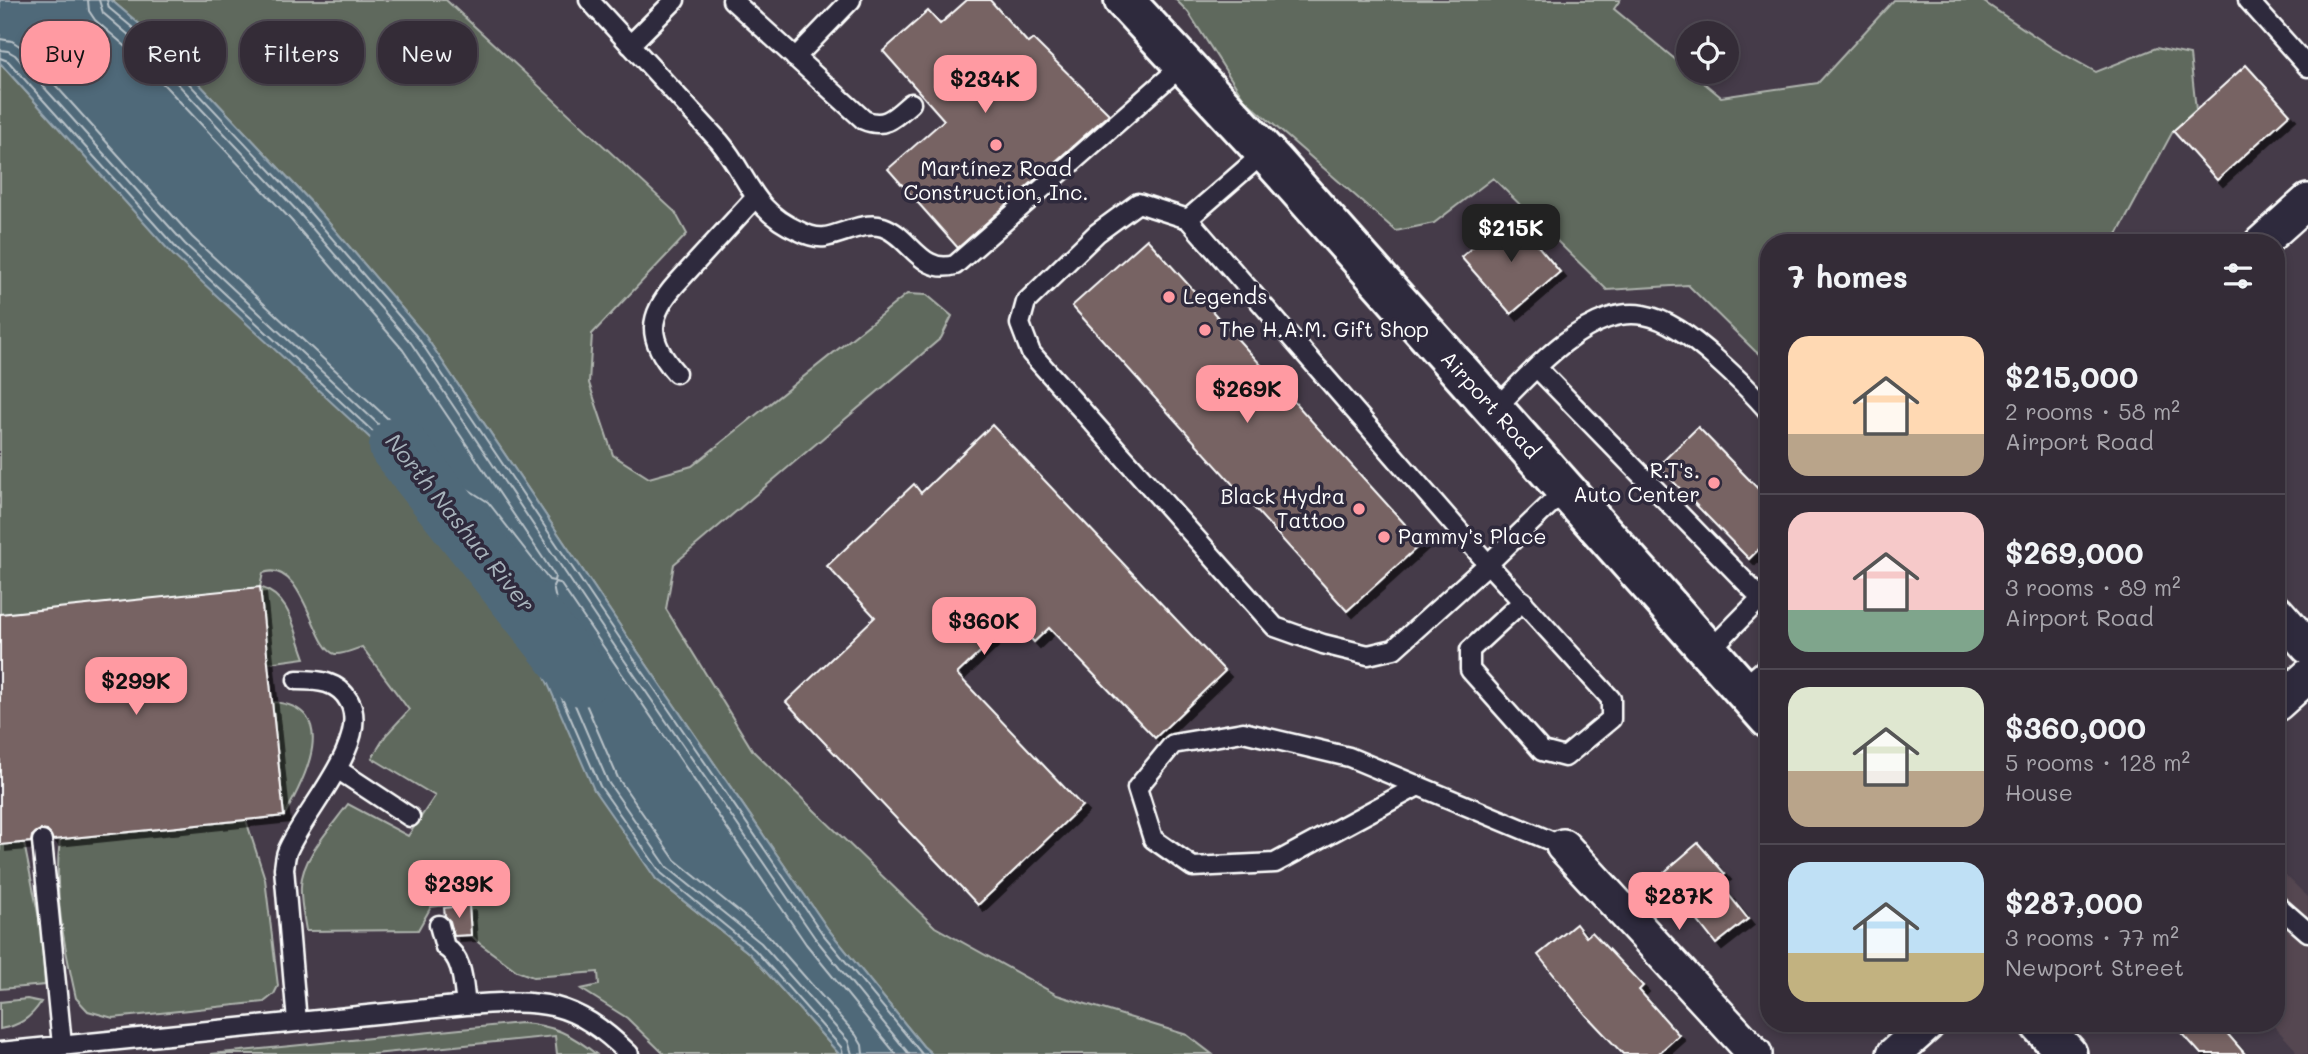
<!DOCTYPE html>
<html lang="en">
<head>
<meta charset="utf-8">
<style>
	body { margin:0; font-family:Mali,sans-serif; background:#3c343f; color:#f1f3f6; height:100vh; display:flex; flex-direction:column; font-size:26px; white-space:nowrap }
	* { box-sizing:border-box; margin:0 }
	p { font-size:23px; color:#a9a7ad }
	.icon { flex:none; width:38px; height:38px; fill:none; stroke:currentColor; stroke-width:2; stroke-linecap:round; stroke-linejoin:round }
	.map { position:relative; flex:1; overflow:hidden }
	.details { position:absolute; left:1760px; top:234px; width:525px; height:798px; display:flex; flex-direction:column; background:#342c37; border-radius:28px; box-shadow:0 4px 10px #0003,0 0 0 2px #4e4852 }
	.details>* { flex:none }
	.guide { position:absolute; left:21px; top:21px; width:665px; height:63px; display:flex; gap:14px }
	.tools { position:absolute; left:1676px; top:21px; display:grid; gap:14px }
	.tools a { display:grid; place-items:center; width:63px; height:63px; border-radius:50%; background:#342c37; box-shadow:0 4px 10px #0003,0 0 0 2px #4e4852; font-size:35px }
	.price { position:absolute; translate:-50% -60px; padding:0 16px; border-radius:14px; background:#ff9aa2; color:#111; font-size:23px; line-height:46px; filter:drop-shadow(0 2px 4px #0008) }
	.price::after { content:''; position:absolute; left:50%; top:42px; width:21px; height:16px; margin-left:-10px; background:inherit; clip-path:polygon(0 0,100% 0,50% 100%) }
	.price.current { background:#222; color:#fff }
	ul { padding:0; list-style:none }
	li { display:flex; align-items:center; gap:21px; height:175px; padding:0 28px }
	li+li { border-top:2px solid #4e4852 }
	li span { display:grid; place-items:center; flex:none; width:196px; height:140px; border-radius:21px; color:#555 }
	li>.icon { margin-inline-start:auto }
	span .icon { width:84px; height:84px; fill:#fffc; stroke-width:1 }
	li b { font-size:30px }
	h2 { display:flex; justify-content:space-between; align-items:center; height:84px; padding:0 28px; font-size:30px }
	.chip { padding:0 24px; border-radius:28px; background:#342c37; box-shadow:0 4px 10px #0003,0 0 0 2px #4e4852; font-size:24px; line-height:63px }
	.chip.current { background:#ff9aa2; color:#111 }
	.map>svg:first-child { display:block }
	.built { fill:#544751 }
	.green { fill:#5f695d; stroke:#afb4ae; stroke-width:2 }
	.water { fill:#506979; stroke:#96a5af; stroke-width:2 }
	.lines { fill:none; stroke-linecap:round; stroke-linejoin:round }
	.shore { stroke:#b9c3c9; stroke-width:2 }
	.river { stroke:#506979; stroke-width:58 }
	.building { fill:#776364; stroke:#fff; stroke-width:2; filter:url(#shadow) }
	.service-casing { stroke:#fff; stroke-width:23 }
	.minor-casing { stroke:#fff; stroke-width:38 }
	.secondary-casing { stroke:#fff; stroke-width:44 }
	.service { stroke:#2f2a3d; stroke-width:18 }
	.minor { stroke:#2f2a3d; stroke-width:33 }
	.secondary { stroke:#2f2a3d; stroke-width:38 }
	.poi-dot { fill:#ff9aa2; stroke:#2f2a3d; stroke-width:2.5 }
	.labels { text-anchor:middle; stroke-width:7; stroke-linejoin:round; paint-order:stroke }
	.poi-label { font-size:21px; fill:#fff; stroke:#2f2a3d; text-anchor:start }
	.street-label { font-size:21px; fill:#fff; stroke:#2f2a3d }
	.water-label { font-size:23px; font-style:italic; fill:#a8b4bc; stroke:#2f2a3d }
</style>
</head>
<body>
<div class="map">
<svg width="2308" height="1054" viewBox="0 0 2308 1054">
	<defs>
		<filter id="shadow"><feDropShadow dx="6" dy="6" stdDeviation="0" flood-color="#0009"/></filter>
	</defs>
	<rect width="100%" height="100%" fill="#453b49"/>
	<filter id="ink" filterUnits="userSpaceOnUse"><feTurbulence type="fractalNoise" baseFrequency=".0143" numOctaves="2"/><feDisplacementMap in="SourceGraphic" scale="14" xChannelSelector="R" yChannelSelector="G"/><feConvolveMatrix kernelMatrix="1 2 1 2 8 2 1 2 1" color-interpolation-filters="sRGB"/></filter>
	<g filter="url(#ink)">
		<path class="built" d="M2277,867L2308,897V1054H2296L2295,1049L2272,1024H2277Z"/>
		<path class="green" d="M111,0H446L675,212L687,234L592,334L589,383L613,455L649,478L692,466L907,294L927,295L952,316L941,338L674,564L666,609L753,751L935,927L1057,995L1187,1035L1212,1054H932L923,1046L828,929L629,639L424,334L311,202L156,38Z
			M1176,0H1620L1614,9L1721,97L1818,83L1894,0H1981L2051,47L2096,72L2156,48L2190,55L2196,110L2173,131L2118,233L2107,243H1769V361L1755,351L1688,285L1607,290L1493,178L1434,223L1396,231L1244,99L1188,12Z
			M0,63L61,130L440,503L470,521L531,599L544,675L656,879L750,954L839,1054H664L627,1018L581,989L599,985L598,972L533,977L517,971L479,943L471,935L468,902L431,907L418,930L306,931C304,917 300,901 301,886C301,859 332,826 348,804L408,836L435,796L372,758L386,735L409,710L362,647C355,649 343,655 335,654C313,650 304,558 263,573L260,587C291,597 294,630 305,658L268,663L0,614Z
			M272,702C343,707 304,781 284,816Z
			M246,820L265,879L278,986L274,994L264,1002L113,1018L88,1011L76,998C64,945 53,893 60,839Z
			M24,843L41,928L45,985L0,989V845Z
			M27,999L41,1002C31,1018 19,1026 0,1029V1002Z
			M521,1023C553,1025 571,1034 596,1054H557L555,1036L374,1054H211Z"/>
		<path class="water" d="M0,0H111L156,38L311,202L424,334L629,639L828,929L923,1046L932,1054H839L750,954L656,879L594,790L544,675L530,599L470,521L440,503L173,255L0,63Z"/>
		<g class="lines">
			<path class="shore" d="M99,0L103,13L145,49L299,213L411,343L616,648L815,938L909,1054
				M107,0L109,8L151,43L305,207L418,338L623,643L822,933L922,1054
				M0,39L12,41L21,47L192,237L455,481L488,502L549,580L554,581L555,576L403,350L291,220L138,57L95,20L89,11L88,0
				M0,50L8,51L15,55L185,244L449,490L481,509L544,591L560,670L608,782L667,867L761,943L848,1041L852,1054
				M0,58L8,61L178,250L443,497L475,516L536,595L551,673L600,786L661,873L755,950L841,1047L843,1054
				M863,1054L862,1045L856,1035L769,936L675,860L618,778L570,667L553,586L555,582L560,583L806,944L896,1054"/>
			<path class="river" d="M398,446L581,677"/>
		</g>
		<path class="building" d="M967,0H990L1028,43L1033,39L1109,114L958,248L888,169L944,120L883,51L928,11L940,24Z
			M2246,65L2290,114L2217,180L2173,131Z
			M1511,214L1560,272L1511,314L1461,257Z
			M1147,239L1422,543L1347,611L1072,306Z
			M992,425L1225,671L1155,738L1049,628L1034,642L1014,620L957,674L1082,806L978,905L786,702L875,617L827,566L914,484L921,493Z
			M1698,427L1769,500V539L1749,559L1658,466Z
			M260,587L284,816L53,840L47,831L40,830L32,836L31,842L0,845V614Z
			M1698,843L1725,874L1717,880L1748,919L1716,944L1682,901L1676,906L1654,881Z
			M469,905L471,935L454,936L450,921L445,916L444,908Z
			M1576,924L1586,937L1592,932L1643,986L1639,990L1679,1035L1658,1054H1623L1586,1015L1538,955Z
			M2174,1024H2219L2245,1054H2201Z"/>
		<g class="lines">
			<g class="service-casing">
				<path id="service" d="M589,0L719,141C750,178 751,210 799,231C807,235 817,238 825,237C843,234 864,221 883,227C910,236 921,275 955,265L1184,64
					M732,0L864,120C885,129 895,117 911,103
					M2248,0L2308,67
					M630,45L675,0
					M795,58L851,0
					M1265,152L1188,219L1488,564L1565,490
					M1188,219L1138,203L1097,233L1026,302L1020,324L1031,353L1275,627L1323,644L1368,655L1394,649L1488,564L1611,699V719L1565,757L1542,751L1470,670V650L1523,601
					M1537,368L1761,598
					M676,373C646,339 647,316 677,283L755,198
					M1494,410C1517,387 1539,362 1564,343C1627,295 1662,311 1716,359C1735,376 1753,393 1769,412
					M1709,651L1768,591
					M337,769L410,817
					M1418,786L1275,863L1193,867L1153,839L1137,788L1173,744L1243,732L1349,757L1563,846
					M42,841L62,1045
					M2277,905L2308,932
					M439,925L445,947C464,958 463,986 466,1005
					M297,1022L284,868C285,863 285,857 287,852C301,815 372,742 349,701C338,681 318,680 297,680
					M0,1052L466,1005C541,999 573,999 629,1054"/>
			</g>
			<g class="minor-casing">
				<path id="minor" d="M2261,243L2308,201
					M2277,612L2308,647
					M1747,694L1769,675
					M2277,704L2308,676
					M1563,846L1755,1054
					M1894,1054L1928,1024"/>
			</g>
			<g class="secondary-casing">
				<path id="secondary" d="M1124,0L1276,164L1769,719
					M2040,1024L2067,1054"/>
			</g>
			<use href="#service" class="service"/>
			<use href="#minor" class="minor"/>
			<use href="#secondary" class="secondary"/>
		</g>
	</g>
	<g class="poi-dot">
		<circle cx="996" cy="145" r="7"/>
		<circle cx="1169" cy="297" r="7"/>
		<circle cx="1205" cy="330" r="7"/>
		<circle cx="1714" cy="483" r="7"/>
		<circle cx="1359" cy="509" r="7"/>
		<circle cx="1384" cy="537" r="7"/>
	</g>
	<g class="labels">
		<g class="poi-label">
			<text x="996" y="176" text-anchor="middle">Martínez Road<tspan x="996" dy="24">Construction, Inc.</tspan></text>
			<text x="1183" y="304">Legends</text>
			<text x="1219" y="337">The H.A.M. Gift Shop</text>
			<text x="1700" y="478" text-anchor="end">R.T's.<tspan x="1700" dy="24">Auto Center</tspan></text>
			<text x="1345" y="504" text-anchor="end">Black Hydra<tspan x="1345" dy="24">Tattoo</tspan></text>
			<text x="1398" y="544">Pammy's Place</text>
		</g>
		<g class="street-label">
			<text transform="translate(1490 405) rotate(48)" y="7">Airport Road</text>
		</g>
		<g class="water-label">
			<text transform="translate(460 523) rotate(51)" y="8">North Nashua River</text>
		</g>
	</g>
</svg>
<div class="tools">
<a><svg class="icon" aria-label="locate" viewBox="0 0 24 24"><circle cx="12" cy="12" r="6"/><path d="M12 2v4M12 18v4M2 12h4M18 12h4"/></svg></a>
</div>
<b class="price" style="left:985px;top:115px">$234K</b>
<b class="price current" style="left:1511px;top:264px">$215K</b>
<b class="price" style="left:1247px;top:425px">$269K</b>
<b class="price" style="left:984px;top:657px">$360K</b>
<b class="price" style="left:136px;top:717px">$299K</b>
<b class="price" style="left:459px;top:920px">$239K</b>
<b class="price" style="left:1679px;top:932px">$287K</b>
<div class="guide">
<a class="chip current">Buy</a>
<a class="chip">Rent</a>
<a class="chip">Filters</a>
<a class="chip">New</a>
</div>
<section class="details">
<h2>7 homes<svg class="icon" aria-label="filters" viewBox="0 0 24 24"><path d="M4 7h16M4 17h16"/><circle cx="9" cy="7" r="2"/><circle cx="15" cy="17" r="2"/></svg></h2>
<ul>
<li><span style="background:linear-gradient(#ffd9b3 70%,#b9a48a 0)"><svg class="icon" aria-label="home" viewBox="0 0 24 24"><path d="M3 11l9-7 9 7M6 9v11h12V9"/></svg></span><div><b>$215,000</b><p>2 rooms · 58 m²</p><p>Airport Road</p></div></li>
<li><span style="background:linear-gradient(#f6c9c9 70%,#7fa58c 0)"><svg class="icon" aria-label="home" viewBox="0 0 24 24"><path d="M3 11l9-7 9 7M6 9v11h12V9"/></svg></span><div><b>$269,000</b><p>3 rooms · 89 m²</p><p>Airport Road</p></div></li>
<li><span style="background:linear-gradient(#dfe7d0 60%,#b9a48a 0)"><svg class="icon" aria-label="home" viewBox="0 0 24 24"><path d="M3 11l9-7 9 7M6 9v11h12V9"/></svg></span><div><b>$360,000</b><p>5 rooms · 128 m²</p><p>House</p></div></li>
<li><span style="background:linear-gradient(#bfe0f5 65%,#c2b280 0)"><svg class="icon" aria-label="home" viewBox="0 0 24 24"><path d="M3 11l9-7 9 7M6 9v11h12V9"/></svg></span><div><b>$287,000</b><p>3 rooms · 77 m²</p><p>Newport Street</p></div></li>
</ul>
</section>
</div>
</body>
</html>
